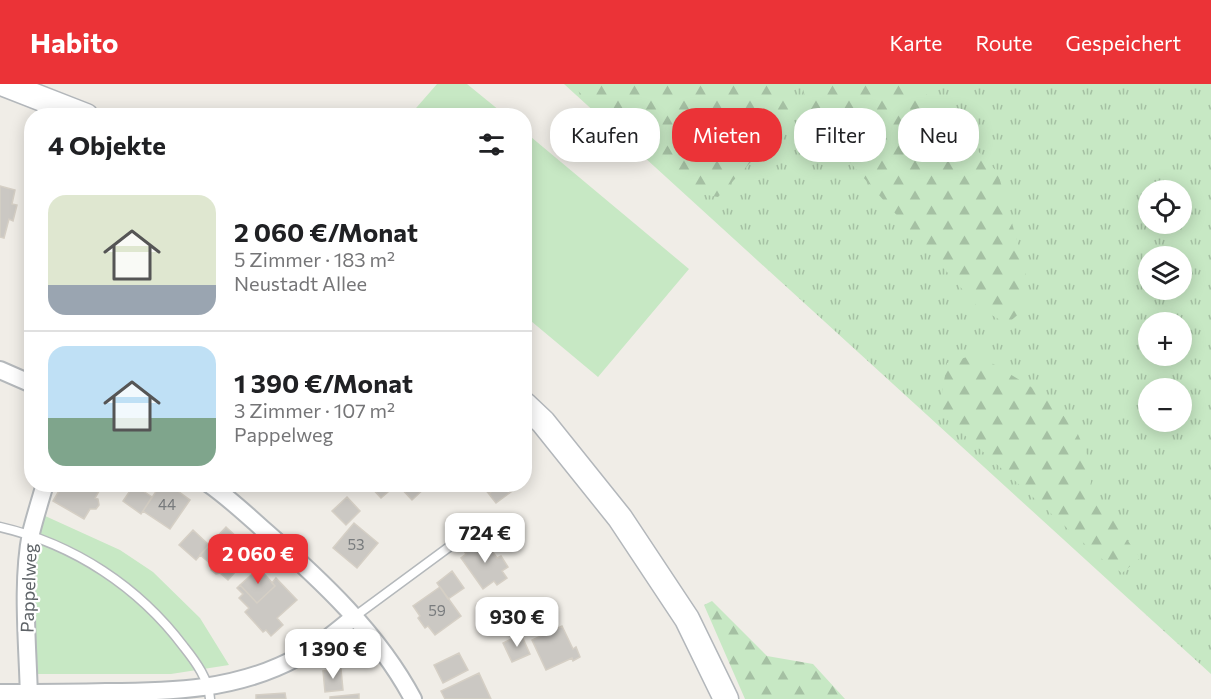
<!DOCTYPE html>
<html lang="de">
<head>
<meta charset="utf-8">
<style>
	body { margin:0; font-family:Commissioner,sans-serif; background:#f6f6f6; color:#202124; height:100vh; display:flex; flex-direction:column; font-size:22px; white-space:nowrap }
	* { box-sizing:border-box; margin:0 }
	p { font-size:20px; color:#757577 }
	.icon { flex:none; width:33px; height:33px; fill:none; stroke:currentColor; stroke-width:2; stroke-linecap:round; stroke-linejoin:round }
	.map { position:relative; flex:1; overflow:hidden }
	.panel { position:absolute; left:24px; top:24px; width:508px; height:384px; display:flex; flex-direction:column; background:#fff; border-radius:24px; box-shadow:0 3px 15px #0003 }
	.panel>* { flex:none }
	.top-card { position:absolute; left:550px; top:24px; width:570px; height:54px; display:flex; gap:12px }
	.tools { position:absolute; left:1138px; top:96px; display:grid; gap:12px }
	.tools a { display:grid; place-items:center; width:54px; height:54px; border-radius:50%; background:#fff; box-shadow:0 3px 15px #0003; font-size:30px }
	.price { position:absolute; translate:-50% -51px; padding:0 14px; border-radius:12px; background:#fff; color:#222; font-size:20px; line-height:39px; filter:drop-shadow(0 2px 3px #0008) }
	.price::after { content:''; position:absolute; left:50%; top:36px; width:18px; height:14px; margin-left:-9px; background:inherit; clip-path:polygon(0 0,100% 0,50% 100%) }
	.price.selected { background:#eb3337; color:#fff }
	ul { padding:0; list-style:none }
	li { display:flex; align-items:center; gap:18px; height:150px; padding:0 24px }
	li+li { border-top:2px solid #e0e0e0 }
	li span { display:grid; place-items:center; flex:none; width:168px; height:120px; border-radius:18px; color:#555 }
	li>.icon { margin-inline-start:auto }
	span .icon { width:72px; height:72px; fill:#fffc; stroke-width:1 }
	li b { font-size:26px }
	h2 { display:flex; justify-content:space-between; align-items:center; height:72px; padding:0 24px; font-size:26px }
	.tag { padding:0 21px; border-radius:24px; background:#fff; box-shadow:0 3px 15px #0003; font-size:21px; line-height:54px }
	.tag.selected { background:#eb3337; color:#fff }
	header { display:flex; align-items:center; gap:36px; box-sizing:border-box; height:84px; padding:0 30px; background:#eb3337; color:#fff }
	header strong { font-size:28px }
	nav { display:flex; gap:33px; margin-inline-start:auto; font-size:21px }
	.map>svg:first-child { display:block }
	.grass { fill:url(#grass-tufts); fill-rule:evenodd }
	.forest { fill:url(#forest-firs) }
	.park { fill:#c7e8c4 }
	.building { fill:#cbc8c3; stroke:#d5cfc5; stroke-width:1.5 }
	.lines { fill:none; stroke-linecap:round; stroke-linejoin:round }
	.lane-casing { stroke:#b4b8bb; stroke-width:11 }
	.street-casing { stroke:#b4b8bb; stroke-width:20 }
	.secondary-casing { stroke:#b3b7bb; stroke-width:27 }
	.lane { stroke:#fff; stroke-width:8 }
	.street { stroke:#fff; stroke-width:16 }
	.secondary { stroke:#fff; stroke-width:24 }
	.labels { text-anchor:middle; stroke-width:4.5; stroke-linejoin:round; paint-order:stroke }
	.number-label { font-size:15px; fill:#797c7e }
	.street-label { font-size:18px; fill:#5e6367; stroke:#fff }
</style>
</head>
<body>
<header>
<strong>Habito</strong>
<nav><a>Karte</a><a>Route</a><a>Gespeichert</a></nav>
</header>
<div class="map">
<svg width="1211" height="615" viewBox="0 0 1211 615">
	<defs>
		<pattern id="grass-tufts" width="24" height="20" patternUnits="userSpaceOnUse" patternTransform="scale(1.5)"><rect width="24" height="20" fill="#c7e8c4"/><path d="M3 7l-1-3M5 7V3M7 7l1-3M15 17l-1-3M17 17v-4M19 17l1-3" fill="none" stroke="#a5c0a3"/></pattern>
		<pattern id="forest-firs" width="22" height="20" patternUnits="userSpaceOnUse" patternTransform="scale(1.5)"><rect width="22" height="20" fill="#c7e8c4"/><path d="M5 1l3.5 6h-7zM16 11l3.5 6h-7z" fill="#a5c0a3"/></pattern>
	</defs>
	<rect width="100%" height="100%" fill="#f0ede7"/>
	<path class="grass" d="M564,0H1211V590ZM1149,106H1182V140H1149ZM1149,172H1182V206H1149ZM1149,238H1182V272H1149ZM1149,304H1182V338H1149Z"/>
	<path class="forest" d="M570,0H771L795,31L718,113L691,108Z
		M802,0H917L998,89L1026,189L1023,226L1007,240L978,223L809,32Z
		M977,270L1049,314L1077,348L1093,385L1090,403L1140,474L1122,489L1099,473L939,328L947,279Z
		M712,517L767,572L813,580L845,615H745L704,521Z"/>
	<path class="park" d="M437,0H467L505,31H410Z
		M525,48L689,185L598,293L525,232Z
		M43,431L120,466L153,488L200,534L229,581L171,590H38L34,543L36,468Z"/>
	<path class="building" d="M0,102L15,106L12,120L17,121L13,137L9,135L4,154L0,153Z
		M63,400L102,402L95,414L98,415L99,421L96,425H90L84,435L53,417Z
		M161,400H168L190,416L170,445L143,427Z
		M368,400H381L388,408L381,414Z
		M397,400H429L412,416Z
		M480,400H499L489,410Z
		M499,400H511L515,405L496,419L489,410Z
		M134,401L152,413L141,430L123,417Z
		M347,413L360,427L346,441L332,427Z
		M479,431L493,452L481,460L478,456L471,461L459,445Z
		M354,439L378,459L357,484L333,464Z
		M226,443L253,468L228,496L220,489L216,490L211,486V480L200,471Z
		M193,446L209,461L196,476L179,461Z
		M478,456L481,460L485,457L497,474L501,472L508,483L502,487L507,494L497,501L494,497L483,505L461,474L466,470L464,467Z
		M259,484L275,502L257,519L240,501Z
		M452,487L464,504L448,515L437,499Z
		M276,494L297,516L277,534L283,541L271,552L266,546L263,548L245,528L249,524L239,514L243,510L237,504L240,501L257,519L275,502L272,499Z
		M440,503L461,532L435,551L428,542L425,544L418,534L420,532L413,522Z
		M562,542L573,565L576,563L580,573L573,577L572,574L546,586L532,556Z
		M521,550L530,570L512,578L503,559Z
		M459,569L468,586L443,599L434,581Z
		M341,585L343,606L325,608L323,587Z
		M479,589L491,615H445L441,607Z
		M285,609L286,615H256V611Z
		M359,610V615H330V613Z"/>
	<g class="lines">
		<g class="lane-casing">
			<path id="lane" d="M0,443C74,460 139,503 184,563C196,578 209,596 210,615
				M354,533L449,463"/>
		</g>
		<g class="street-casing">
			<path id="street" d="M0,286L32,300
				M209,400C229,414 247,431 265,447C321,496 378,549 413,615
				M0,609C35,609 71,609 106,608C172,608 238,606 298,573C319,562 336,548 354,533
				M29,615C28,563 21,500 31,449C35,433 40,417 45,400"/>
		</g>
		<g class="secondary-casing">
			<path id="secondary" d="M4,0L86,32
				M525,321L543,338L620,434L687,535L726,615"/>
		</g>
		<use href="#lane" class="lane"/>
		<use href="#street" class="street"/>
		<use href="#secondary" class="secondary"/>
	</g>
	<g class="labels">
		<g class="number-label">
			<text x="167" y="426">44</text>
			<text x="356" y="466">53</text>
			<text x="437" y="532">59</text>
		</g>
		<g class="street-label">
			<text transform="translate(29 504) rotate(-88)" y="6">Pappelweg</text>
		</g>
	</g>
</svg>
<div class="tools">
<a><svg class="icon" aria-label="locate" viewBox="0 0 24 24"><circle cx="12" cy="12" r="6"/><path d="M12 2v4M12 18v4M2 12h4M18 12h4"/></svg></a>
<a><svg class="icon" aria-label="layers" viewBox="0 0 24 24"><path d="M12 4l9 5-9 5-9-5zM3 14l9 5 9-5"/></svg></a>
<a>+</a>
<a>−</a>
</div>
<b class="price" style="left:485px;top:480px">724 €</b>
<b class="price selected" style="left:258px;top:501px">2 060 €</b>
<b class="price" style="left:517px;top:564px">930 €</b>
<b class="price" style="left:333px;top:596px">1 390 €</b>
<div class="top-card">
<a class="tag">Kaufen</a>
<a class="tag selected">Mieten</a>
<a class="tag">Filter</a>
<a class="tag">Neu</a>
</div>
<section class="panel">
<h2>4 Objekte<svg class="icon" aria-label="filters" viewBox="0 0 24 24"><path d="M4 7h16M4 17h16"/><circle cx="9" cy="7" r="2"/><circle cx="15" cy="17" r="2"/></svg></h2>
<ul>
<li><span style="background:linear-gradient(#dfe7d0 75%,#9aa5b1 0)"><svg class="icon" aria-label="home" viewBox="0 0 24 24"><path d="M3 11l9-7 9 7M6 9v11h12V9"/></svg></span><div><b>2 060 €/Monat</b><p>5 Zimmer · 183 m²</p><p>Neustadt Allee</p></div></li>
<li><span style="background:linear-gradient(#bfe0f5 60%,#7fa58c 0)"><svg class="icon" aria-label="home" viewBox="0 0 24 24"><path d="M3 11l9-7 9 7M6 9v11h12V9"/></svg></span><div><b>1 390 €/Monat</b><p>3 Zimmer · 107 m²</p><p>Pappelweg</p></div></li>
</ul>
</section>
</div>
</body>
</html>
